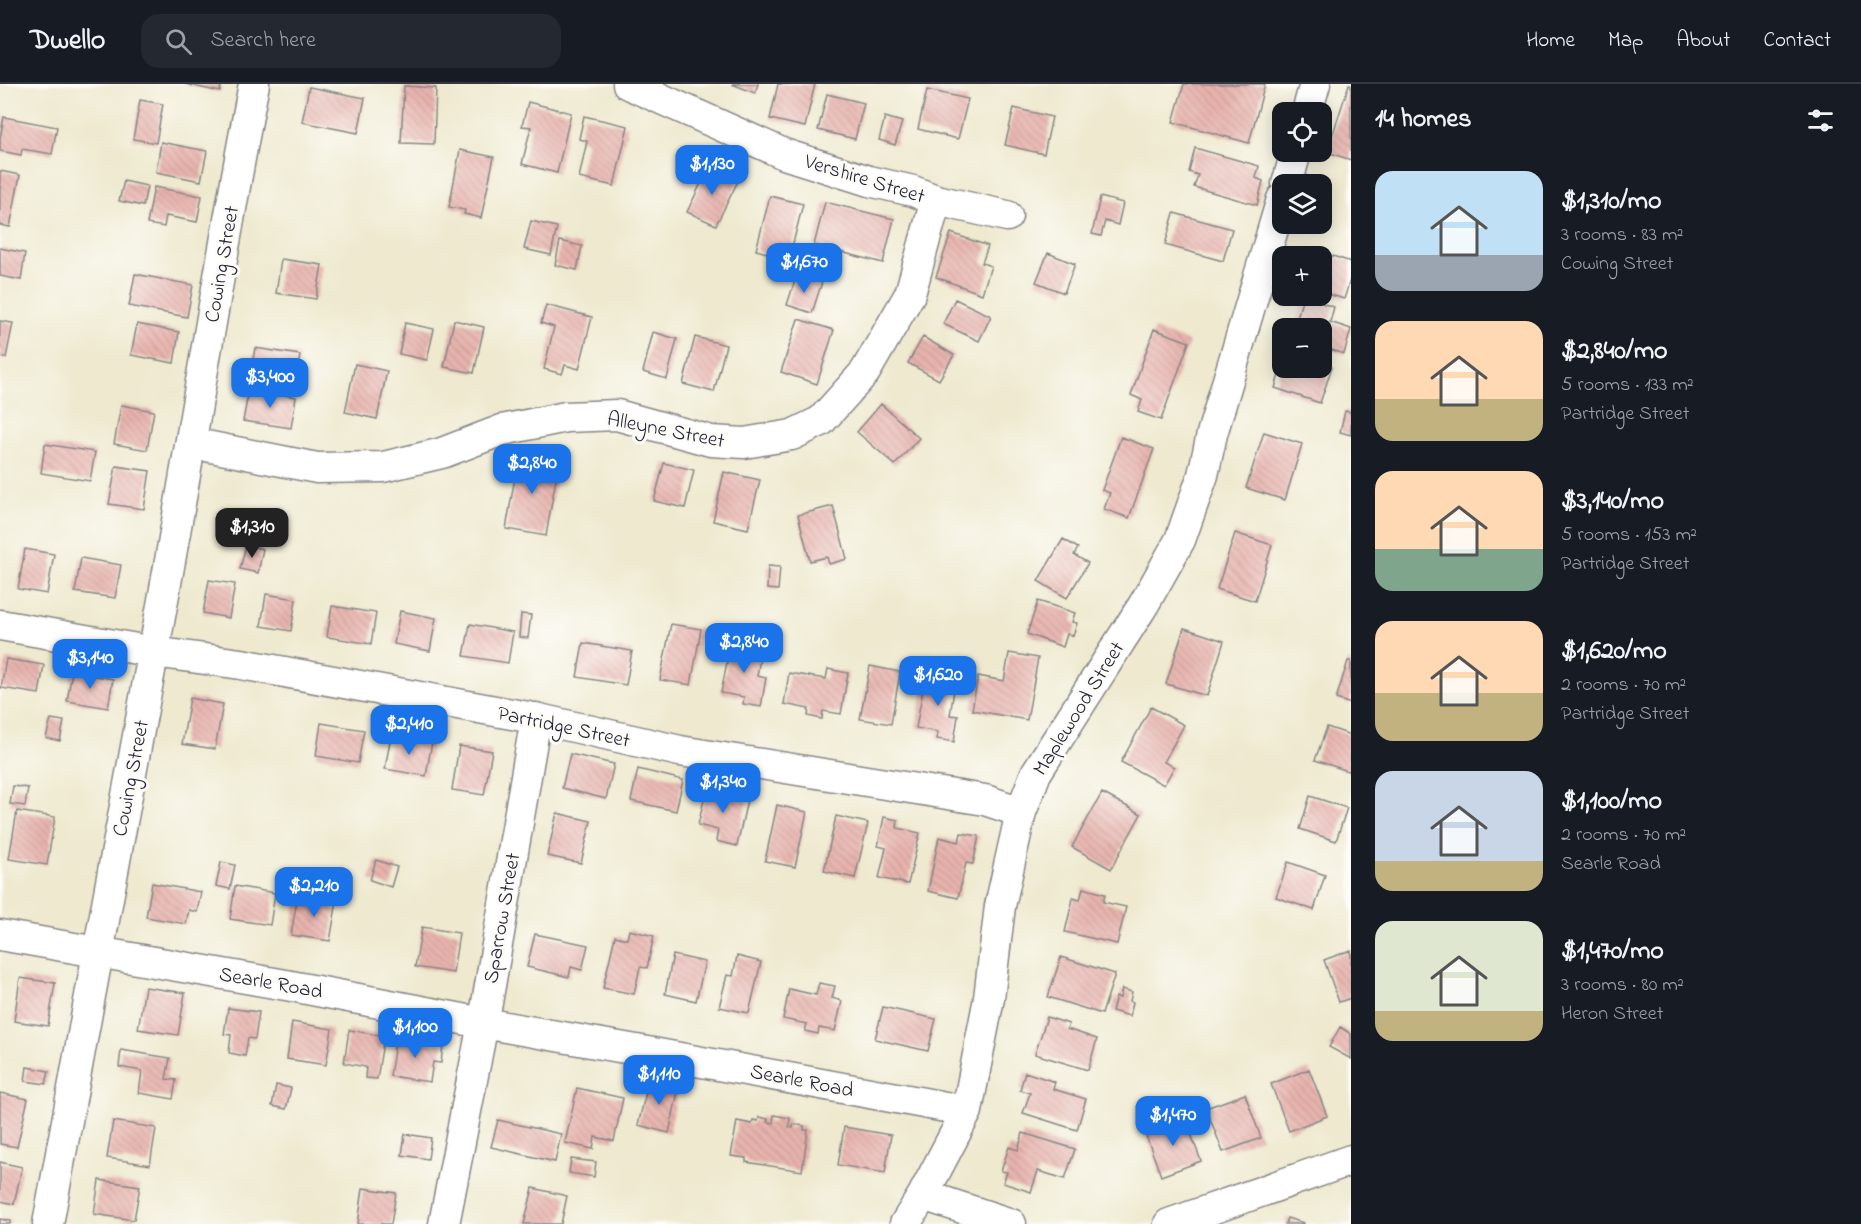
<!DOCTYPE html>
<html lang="en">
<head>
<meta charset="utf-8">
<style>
	body { margin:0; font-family:"Indie Flower",sans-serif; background:#242831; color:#f1f3f6; height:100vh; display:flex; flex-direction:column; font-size:22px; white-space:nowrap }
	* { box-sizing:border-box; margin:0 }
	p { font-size:20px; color:#9ea1a6 }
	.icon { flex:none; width:33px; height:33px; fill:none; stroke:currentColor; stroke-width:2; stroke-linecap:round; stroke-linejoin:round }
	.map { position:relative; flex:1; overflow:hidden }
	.side { display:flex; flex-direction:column; background:#171b24; width:510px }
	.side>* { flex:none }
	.controls { position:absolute; left:1272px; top:18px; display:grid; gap:12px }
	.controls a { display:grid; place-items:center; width:60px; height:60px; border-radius:12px; background:#171b24; box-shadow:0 3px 15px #0003; font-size:30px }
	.price { position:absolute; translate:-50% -51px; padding:0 14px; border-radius:12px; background:#1a73e8; color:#fff; font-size:20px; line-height:39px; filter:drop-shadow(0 2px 3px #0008) }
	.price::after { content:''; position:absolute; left:50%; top:36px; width:18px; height:14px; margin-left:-9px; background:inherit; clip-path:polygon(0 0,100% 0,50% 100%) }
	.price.on { background:#222; color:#fff }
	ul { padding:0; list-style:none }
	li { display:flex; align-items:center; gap:18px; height:150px; padding:0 24px }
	li span { display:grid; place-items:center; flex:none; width:168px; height:120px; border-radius:18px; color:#555 }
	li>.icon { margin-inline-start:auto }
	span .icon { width:72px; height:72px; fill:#fffc; stroke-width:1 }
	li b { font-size:26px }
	h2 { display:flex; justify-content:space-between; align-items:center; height:72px; padding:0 24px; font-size:26px }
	header { display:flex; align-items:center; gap:36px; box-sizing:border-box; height:84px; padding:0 30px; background:#171b24; border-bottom:2px solid #363941 }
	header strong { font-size:28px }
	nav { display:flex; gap:33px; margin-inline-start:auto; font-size:21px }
	.search { width:420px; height:54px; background:#242831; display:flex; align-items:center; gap:15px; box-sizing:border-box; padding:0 21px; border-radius:18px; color:#9ea1a6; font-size:22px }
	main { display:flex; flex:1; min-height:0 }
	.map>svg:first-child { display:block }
	.building { fill:url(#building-back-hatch) }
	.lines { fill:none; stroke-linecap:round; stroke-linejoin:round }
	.minor-casing { stroke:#888685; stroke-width:33 }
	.minor { stroke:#fff; stroke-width:30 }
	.labels { text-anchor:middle; stroke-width:6; stroke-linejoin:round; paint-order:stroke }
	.street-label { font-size:21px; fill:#22223b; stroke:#fdfcf7 }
</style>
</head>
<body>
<header>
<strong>Dwello</strong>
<div class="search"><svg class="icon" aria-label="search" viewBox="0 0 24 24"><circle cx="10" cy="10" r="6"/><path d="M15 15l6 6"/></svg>Search here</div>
<nav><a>Home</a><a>Map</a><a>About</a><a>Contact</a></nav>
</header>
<main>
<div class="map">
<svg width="1351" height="1140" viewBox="0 0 1351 1140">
	<defs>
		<pattern id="building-back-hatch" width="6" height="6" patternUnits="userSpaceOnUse" patternTransform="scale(1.5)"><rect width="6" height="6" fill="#e8b3ad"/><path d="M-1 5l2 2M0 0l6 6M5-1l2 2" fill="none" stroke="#c79a96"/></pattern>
	</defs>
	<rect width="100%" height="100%" fill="#fdfcf7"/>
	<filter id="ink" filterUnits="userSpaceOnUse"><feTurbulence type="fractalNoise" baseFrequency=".0167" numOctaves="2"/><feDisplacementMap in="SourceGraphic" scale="12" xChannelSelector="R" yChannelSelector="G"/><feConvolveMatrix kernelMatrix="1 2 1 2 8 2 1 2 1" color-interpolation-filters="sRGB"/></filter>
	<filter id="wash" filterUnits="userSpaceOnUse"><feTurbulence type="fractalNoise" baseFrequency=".008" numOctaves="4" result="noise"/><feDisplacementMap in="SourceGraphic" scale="24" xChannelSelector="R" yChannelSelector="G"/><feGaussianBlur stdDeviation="1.35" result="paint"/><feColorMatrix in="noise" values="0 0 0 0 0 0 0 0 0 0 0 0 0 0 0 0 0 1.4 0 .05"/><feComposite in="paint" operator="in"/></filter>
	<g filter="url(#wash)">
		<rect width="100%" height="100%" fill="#eee9cf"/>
		<g id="blocks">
			<path class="building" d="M185,0H221L220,8Z
				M732,0H758L755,9Z
				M778,0H815L805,43L770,35Z
				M1184,0H1265L1249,59L1173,38Z
				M1349,0L1351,1V76L1327,68Z
				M404,2L436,4L434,60L401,59Z
				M309,3L365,14L358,49L302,38Z
				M927,6L968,15L958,55L918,45Z
				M827,10L864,19L855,55L818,46Z
				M140,16L163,20L156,59L133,55Z
				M528,18L571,29L557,89L522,80L531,43L522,42Z
				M1014,24L1052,33L1044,70L1005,61Z
				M584,32L628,42L614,102L579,94L587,57L579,55Z
				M4,33L57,43L52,70L22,65L21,71L0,67V54Z
				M885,33L902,38L895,61L879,56Z
				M161,58L207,67L201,97L156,88Z
				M1195,64L1259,82L1256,94L1263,97L1257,121L1194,103L1198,91L1189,88Z
				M460,66L494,73L481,134L464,130L465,126L449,123Z
				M709,83L738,97L716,141L687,128Z
				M0,87L20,91L10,143L0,141Z
				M124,97L147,102L143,122L119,117Z
				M154,103L202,112L197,138L166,132L164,143L147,140Z
				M770,112L803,120L789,175L756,166Z
				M1100,113L1123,119L1118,141L1105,137L1101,152L1092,150Z
				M825,118L894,135L883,179L814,161Z
				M1174,129L1232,145L1223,177L1165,161Z
				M531,137L557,143L551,171L524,165Z
				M951,149L988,162L982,179L991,182L982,210L936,193Z
				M560,157L582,162L577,186L555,181Z
				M0,164L25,169L21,196L0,192Z
				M1318,167L1351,178V193L1344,215L1322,208V172H1316Z
				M1048,169L1075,180L1064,209L1036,198Z
				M281,175L322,181L316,215L276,209Z
				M135,190L193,201L187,233L129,222Z
				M797,190L822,198L812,229L787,221Z
				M1303,213L1334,223L1330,238L1351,245L1344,270L1322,263V244H1294Z
				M955,215L991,232L979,257L943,240Z
				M546,221L592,233L579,285L565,281L562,290L544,285L554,243L541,239Z
				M798,235L834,246L817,300L781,288Z
				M454,236L484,243L474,289L444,283Z
				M0,237L13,239L6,274L0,273Z
				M405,239L434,245L427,276L399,270Z
				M137,240L179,248L174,279L131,271Z
				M1154,245L1189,258L1161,336L1138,328L1142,316L1131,311Z
				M653,248L677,255L667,295L643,288Z
				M695,253L726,261L714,308L683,300Z
				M923,253L954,271L939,296L908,279Z
				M255,264L300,271L296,299L250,292Z
				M355,280L387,287L377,335L345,328Z
				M1322,280L1332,283L1320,319L1275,304L1281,284H1322Z
				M249,305L296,313L291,344L243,337Z
				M881,320L919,354L895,381L857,348Z
				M121,321L154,327L147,366L114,360Z
				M1345,327L1351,328V351L1340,348Z
				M1264,348L1302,360L1285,416L1246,404Z
				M1121,353L1154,365L1129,434L1104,425L1110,409L1102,406Z
				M45,360L95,368L90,397L41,389Z
				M519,370L559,377L546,452L506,445Z
				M664,379L694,386L685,424L654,417Z
				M116,382L150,387L144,425L109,420Z
				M724,388L760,396L748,445L713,437Z
				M833,422L847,475L829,480L827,473L810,477L798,431Z
				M1235,449L1272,461L1255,517L1217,505Z
				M1063,455L1078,464L1074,471L1088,479L1067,514L1038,497Z
				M246,461L263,465L258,489L240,485Z
				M25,465L54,470L47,510L18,505Z
				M81,474L121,481L115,514L75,508Z
				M768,482L780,483L778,506L767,505Z
				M209,496L235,500L229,534L203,529Z
				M266,510L296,515L291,547L261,542Z
				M1038,517L1075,529L1072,538L1077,539L1073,552L1067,550L1063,563L1027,550Z
				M332,522L376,529L371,560L327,553Z
				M400,527L436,534L430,567L394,560Z
				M521,530L531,531L528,554L519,553Z
				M470,540L513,548L508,579L464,572Z
				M671,540L701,545L691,601L660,596Z
				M1184,544L1224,557L1207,612L1166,600Z
				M731,557L762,562L757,592L766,594L761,623L743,620L744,613L721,609Z
				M583,559L632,567L626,601L577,593Z
				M1009,569L1038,574L1027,636L972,626L978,592L1004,597Z
				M6,575L44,581L39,610L1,604Z
				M1348,577H1351V620L1336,615Z
				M870,582L900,588L891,640L860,635Z
				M828,585L848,589L841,630L823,627L822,635L808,632L809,625L784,620L789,589L826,595Z
				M72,588L113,595L108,624L67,617Z
				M926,589L956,594L950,631L958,632L954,658L937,655L938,648L916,644Z
				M190,614L223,620L215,665L182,660Z
				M1151,623L1184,641L1164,678L1174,683L1164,701L1121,678Z
				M51,635L64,637L60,657L46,654Z
				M321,639L364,646L358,679L316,672Z
				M1327,643L1351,651V688L1315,676Z
				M391,651L432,658L426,692L385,685Z
				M459,662L492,667L484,711L452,706Z
				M570,670L614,680L606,715L562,704Z
				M638,685L683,696L676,727L631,717Z
				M13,702L28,704L25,722L10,720Z
				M715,702L735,706L734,713L747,716L737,762L716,757L718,746L698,741L706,707L714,709Z
				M1102,709L1141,730L1111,785L1072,763Z
				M1310,712L1347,724L1336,757L1300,745Z
				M777,721L807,728L795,783L765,777Z
				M17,727L55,733L47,781L9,775Z
				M557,729L591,737L581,779L547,772Z
				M836,732L868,739L855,794L824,787Z
				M884,733L898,736L897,744L920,749L908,800L879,794L886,764L878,762Z
				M961,749L979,752L973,780L966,779L958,814L928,807L939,753L959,758Z
				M376,776L397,783L391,803L370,796Z
				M221,778L235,781L230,805L216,802Z
				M1288,778L1325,791L1314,826L1276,813Z
				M152,799L201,808L197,828L189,826L186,840L146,833Z
				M235,802L275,809L270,841L230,835Z
				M1083,804L1105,810L1103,818L1126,823L1117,860L1065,848L1073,814L1080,816Z
				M298,810L337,817L330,857L291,851Z
				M422,843L459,849L453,889L415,883Z
				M629,846L654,852L647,884L640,883L634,910L603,904L615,852L627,855Z
				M535,850L588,861L582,886L571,883L569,893L527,883Z
				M1351,866V914L1339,918L1324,876Z
				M673,871L705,878L696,917L665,910Z
				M737,872L761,878L749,929L719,923L727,891L733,892Z
				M1061,873L1115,890L1102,930L1048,913Z
				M20,894L55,899L48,942L14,937Z
				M819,899L835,902L832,914L842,917L835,947L819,944L818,950L805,947L807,940L783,935L789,905L816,911Z
				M145,903L185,909L178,951L138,945Z
				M1122,905L1132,908L1130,917L1133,918L1130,932L1112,927L1116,913L1120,914Z
				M883,923L936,935L928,967L875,955Z
				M228,924L259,928L255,955L248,954L245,972L229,969L231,951L224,950Z
				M1047,933L1069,940L1067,945L1097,955L1088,986L1035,970Z
				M292,938L332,945L326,981L287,975Z
				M1340,943L1351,950V975L1329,963Z
				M349,946L384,952L377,995L365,994L366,983L344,979Z
				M396,953L443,961L441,979L433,978L430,998L390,992Z
				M121,966L170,974L166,995L176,996L173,1015L139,1009L142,987L119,983Z
				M27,983L49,987L46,1000L25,997Z
				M1309,985L1327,1032L1289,1047L1271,1000Z
				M1025,988L1055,998L1053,1005L1086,1015L1077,1046L1023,1029L1030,1009L1020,1006Z
				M649,996L679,1003L669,1049L638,1041Z
				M276,1001L291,1004L286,1025L272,1022Z
				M577,1004L623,1014L614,1057L595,1053L593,1065L565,1059Z
				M0,1009L28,1015L17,1063L0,1060Z
				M1245,1010L1261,1054L1223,1068L1206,1024Z
				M774,1031L790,1034L789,1043L793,1044V1040L804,1042V1046H808L802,1087L746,1078V1074L731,1072L737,1037L752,1040L753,1036L758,1037L759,1033L768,1035L767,1038L773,1039Z
				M1185,1034L1201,1077L1161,1092L1145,1049Z
				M498,1036L561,1050L555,1078L491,1063Z
				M113,1037L156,1044L150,1081L107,1074Z
				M844,1043L891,1051L885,1089L838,1081Z
				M1023,1049L1075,1065L1065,1095L1038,1087L1031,1108L1003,1099L1007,1088L1001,1087L1009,1063L1018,1066Z
				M405,1050L431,1054L428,1075L402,1071Z
				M571,1075L596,1078L594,1093L569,1089Z
				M0,1078L22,1083L14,1120L0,1117Z
				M99,1096L140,1102L134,1136L94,1130Z
				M363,1104L396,1109L391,1140H358Z
				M533,1104L567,1112L561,1140H524Z
				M1287,1134L1304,1139V1140H1285Z
				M0,1135L11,1137L10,1140H0Z"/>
		</g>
	</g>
	<g filter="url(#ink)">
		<use href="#blocks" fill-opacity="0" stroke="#888685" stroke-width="1.5"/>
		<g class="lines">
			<g class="minor-casing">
				<path id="minor" d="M628,0L784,70L869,97L913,107L936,116L1007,132
					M1307,28L1315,0
					M1287,100L1296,68
					M191,359L317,384L383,383L442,369L502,346L566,333L617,331L711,357L744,359L792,351L821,337L865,288L910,210L936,116
					M0,541L154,568L241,580L539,635L680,667L985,716L1021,728
					M0,851L286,901L483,939L642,967L967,1027
					M923,1111L1011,1140
					M48,1140C84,935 125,732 161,527C193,352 220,175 254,0
					M444,1140L487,919L536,634
					M905,1140L923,1111L967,1027L989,914L1000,822L1021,728L1036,689L1144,520L1180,456L1203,391L1212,350L1282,115
					M1169,1140L1351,1076"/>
			</g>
			<use href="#minor" class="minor"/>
		</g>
	</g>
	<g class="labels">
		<g class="street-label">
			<text transform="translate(865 94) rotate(17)" y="7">Vershire Street</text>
			<text transform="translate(221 180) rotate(-80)" y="7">Cowing Street</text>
			<text transform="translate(666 345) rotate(11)" y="7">Alleyne Street</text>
			<text transform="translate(1078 624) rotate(-58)" y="7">Maplewood Street</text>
			<text transform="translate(564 642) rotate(12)" y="7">Partridge Street</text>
			<text transform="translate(130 694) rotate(-79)" y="7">Cowing Street</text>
			<text transform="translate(501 834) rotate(-80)" y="7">Sparrow Street</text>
			<text transform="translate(271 898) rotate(10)" y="7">Searle Road</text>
			<text transform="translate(802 996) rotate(11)" y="7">Searle Road</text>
		</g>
	</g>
</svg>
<div class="controls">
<a><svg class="icon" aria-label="locate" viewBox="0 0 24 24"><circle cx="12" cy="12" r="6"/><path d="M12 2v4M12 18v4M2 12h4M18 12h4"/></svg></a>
<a><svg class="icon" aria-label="layers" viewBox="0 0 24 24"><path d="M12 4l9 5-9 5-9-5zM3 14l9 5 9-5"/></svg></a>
<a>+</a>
<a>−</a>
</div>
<b class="price" style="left:712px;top:112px">$1,130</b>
<b class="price" style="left:804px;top:210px">$1,670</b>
<b class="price" style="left:270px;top:325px">$3,400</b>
<b class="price" style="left:532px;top:411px">$2,840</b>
<b class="price on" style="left:252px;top:475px">$1,310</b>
<b class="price" style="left:744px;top:590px">$2,840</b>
<b class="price" style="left:90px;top:606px">$3,140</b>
<b class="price" style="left:938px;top:623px">$1,620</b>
<b class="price" style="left:409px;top:672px">$2,410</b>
<b class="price" style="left:723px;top:730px">$1,340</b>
<b class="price" style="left:314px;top:834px">$2,210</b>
<b class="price" style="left:415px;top:975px">$1,100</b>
<b class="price" style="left:659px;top:1022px">$1,110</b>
<b class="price" style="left:1173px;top:1063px">$1,470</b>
</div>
<section class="side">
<h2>14 homes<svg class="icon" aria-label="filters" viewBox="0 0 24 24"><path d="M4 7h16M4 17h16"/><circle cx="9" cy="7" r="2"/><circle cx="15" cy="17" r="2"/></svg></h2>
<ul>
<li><span style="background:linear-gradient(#bfe0f5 70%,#9aa5b1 0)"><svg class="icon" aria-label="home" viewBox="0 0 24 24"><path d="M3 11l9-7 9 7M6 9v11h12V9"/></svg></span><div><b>$1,310/mo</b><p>3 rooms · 83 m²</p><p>Cowing Street</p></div></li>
<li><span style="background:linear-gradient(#ffd9b3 65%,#c2b280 0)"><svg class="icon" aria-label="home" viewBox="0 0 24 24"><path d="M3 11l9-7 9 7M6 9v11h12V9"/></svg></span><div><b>$2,840/mo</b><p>5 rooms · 133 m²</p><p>Partridge Street</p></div></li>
<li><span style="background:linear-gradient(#ffd9b3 65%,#7fa58c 0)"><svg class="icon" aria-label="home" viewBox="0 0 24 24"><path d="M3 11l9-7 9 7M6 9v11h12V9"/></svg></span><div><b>$3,140/mo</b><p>5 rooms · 153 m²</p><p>Partridge Street</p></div></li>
<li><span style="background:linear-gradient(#ffd9b3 60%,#c2b280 0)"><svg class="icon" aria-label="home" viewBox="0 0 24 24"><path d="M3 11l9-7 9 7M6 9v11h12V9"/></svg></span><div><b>$1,620/mo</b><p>2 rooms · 70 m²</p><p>Partridge Street</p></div></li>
<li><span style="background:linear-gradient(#c9d6e8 75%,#c2b280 0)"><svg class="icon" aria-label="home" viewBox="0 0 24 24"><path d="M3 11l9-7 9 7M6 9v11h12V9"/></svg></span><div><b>$1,100/mo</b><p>2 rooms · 70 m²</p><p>Searle Road</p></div></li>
<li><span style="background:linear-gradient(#dfe7d0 75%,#c2b280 0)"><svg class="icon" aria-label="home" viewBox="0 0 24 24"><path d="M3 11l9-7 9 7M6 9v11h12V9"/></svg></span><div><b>$1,470/mo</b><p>3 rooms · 80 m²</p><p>Heron Street</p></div></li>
</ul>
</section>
</main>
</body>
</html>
